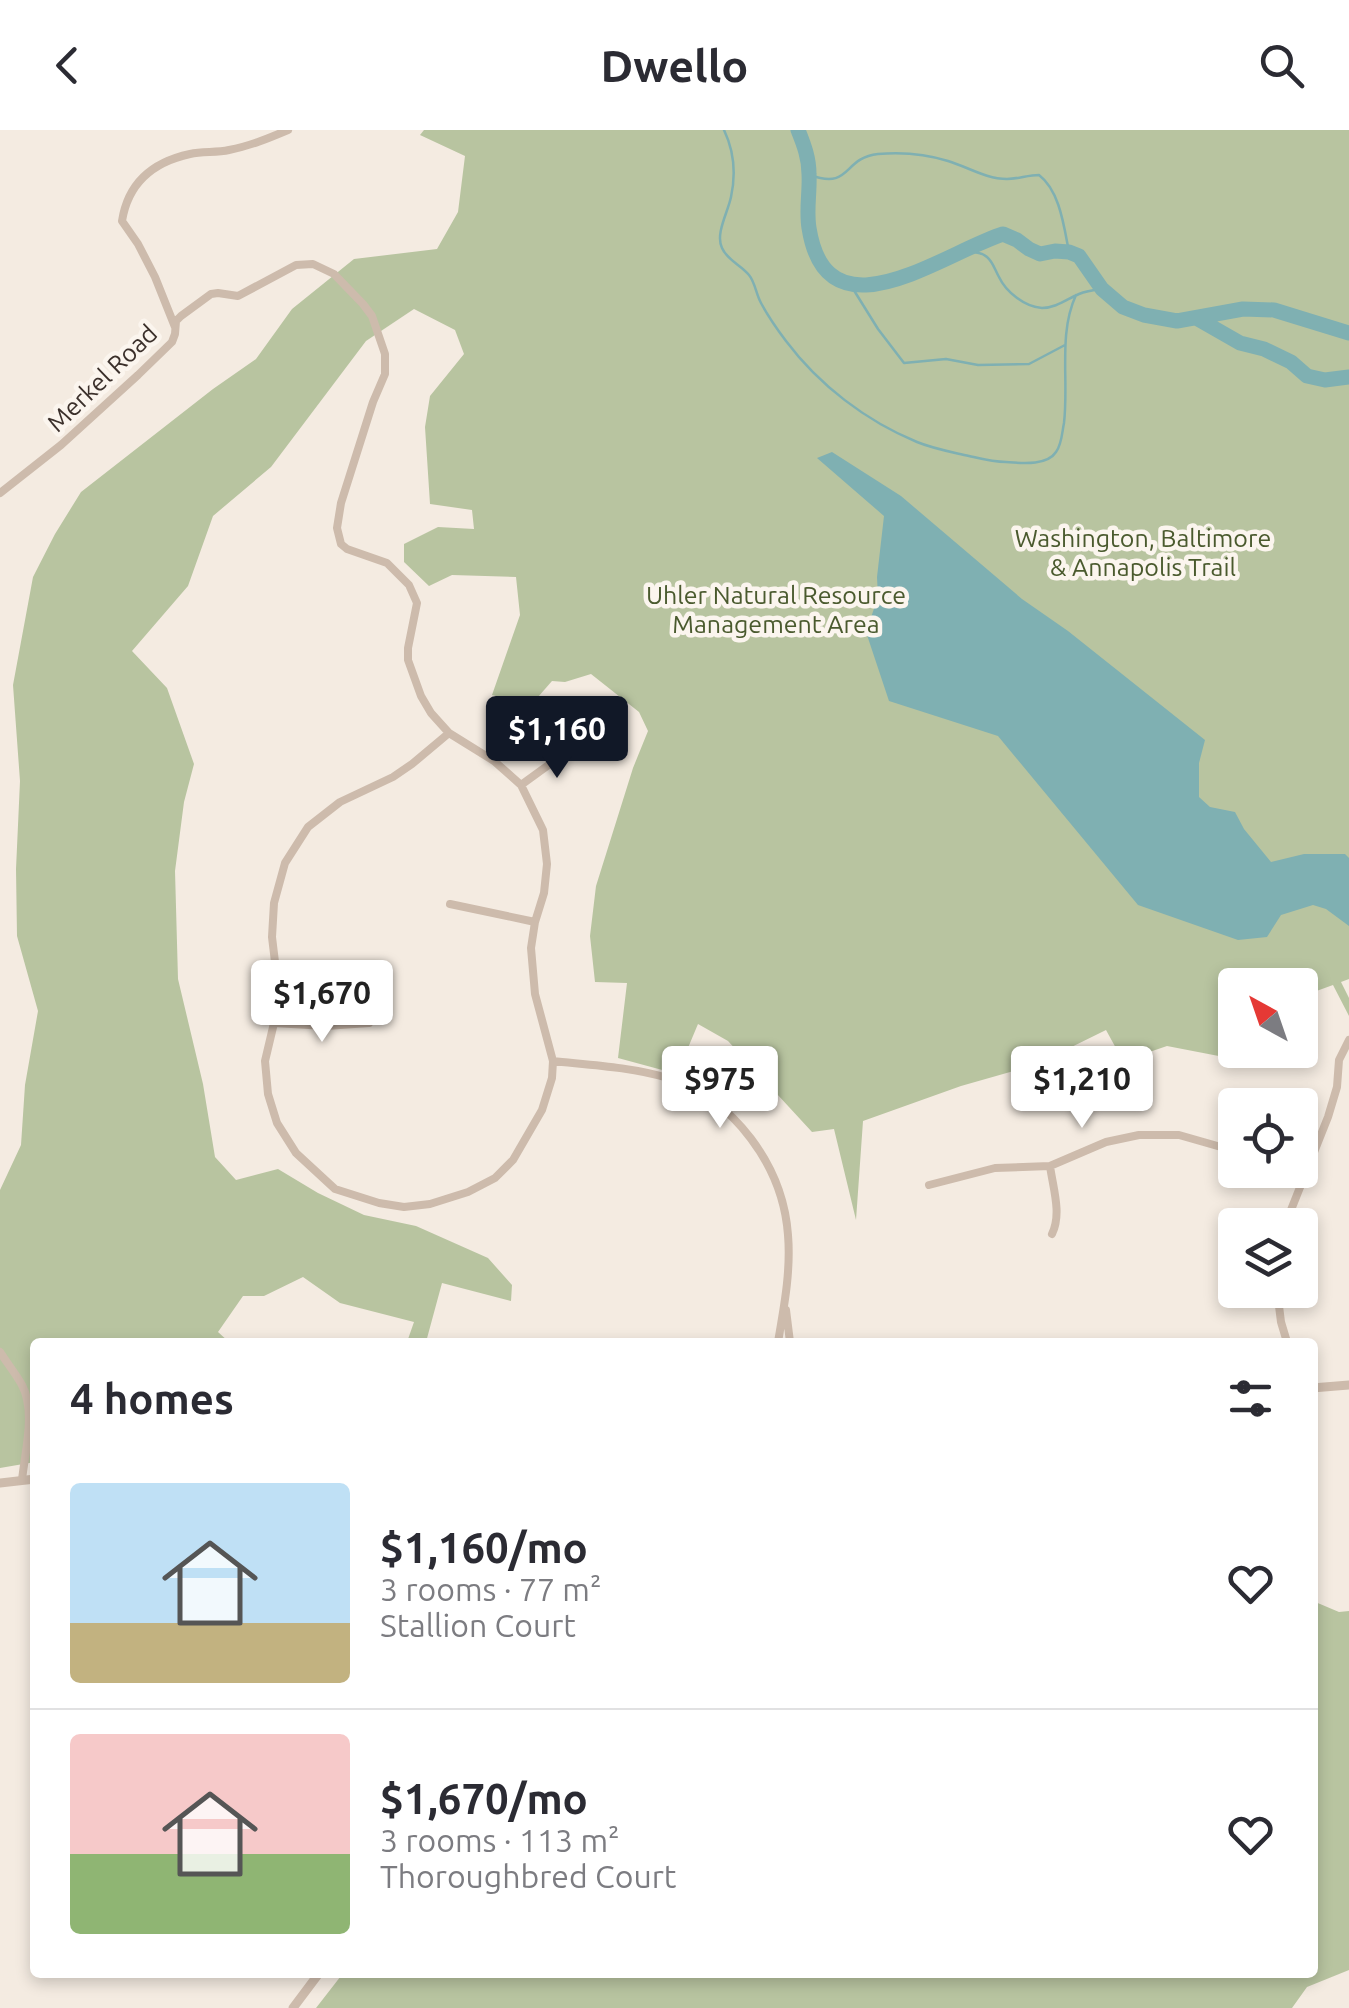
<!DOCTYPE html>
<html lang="en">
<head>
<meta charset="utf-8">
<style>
	body { margin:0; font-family:Ubuntu,sans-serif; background:#f7f7f7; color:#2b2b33; height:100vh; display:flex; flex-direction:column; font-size:38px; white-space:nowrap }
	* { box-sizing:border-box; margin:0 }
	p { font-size:32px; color:#7c7c81 }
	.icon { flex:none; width:55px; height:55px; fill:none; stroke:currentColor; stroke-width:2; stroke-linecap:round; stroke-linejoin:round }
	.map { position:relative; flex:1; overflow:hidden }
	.sheet { position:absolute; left:30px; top:1208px; width:1288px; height:640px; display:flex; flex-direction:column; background:#fff; border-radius:10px; box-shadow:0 5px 15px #0003 }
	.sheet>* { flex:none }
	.needle { width:65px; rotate:320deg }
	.buttons { position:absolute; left:1218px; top:838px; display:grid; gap:20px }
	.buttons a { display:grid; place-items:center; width:100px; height:100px; border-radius:10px; background:#fff; box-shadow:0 5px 15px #0003; font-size:50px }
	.price { position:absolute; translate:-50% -85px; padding:0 22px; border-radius:10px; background:#fff; color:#222; font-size:32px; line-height:65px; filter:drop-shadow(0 2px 5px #0008) }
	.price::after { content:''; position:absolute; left:50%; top:60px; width:30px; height:22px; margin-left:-15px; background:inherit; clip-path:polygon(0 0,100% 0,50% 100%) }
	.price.selected { background:#111827; color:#fff }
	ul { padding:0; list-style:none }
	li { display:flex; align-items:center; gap:30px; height:250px; padding:0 40px }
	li+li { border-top:2px solid #e1e1e2 }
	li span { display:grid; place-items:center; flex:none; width:280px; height:200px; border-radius:10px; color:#555 }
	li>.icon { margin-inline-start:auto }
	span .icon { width:120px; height:120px; fill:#fffc; stroke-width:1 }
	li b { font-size:42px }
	h2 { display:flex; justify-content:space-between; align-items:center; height:120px; padding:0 40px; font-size:42px }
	header { display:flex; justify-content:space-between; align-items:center; height:130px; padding:0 40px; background:#fff; font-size:45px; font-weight:700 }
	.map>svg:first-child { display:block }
	.green { fill:#b8c4a0 }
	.water { fill:#7fb0b2 }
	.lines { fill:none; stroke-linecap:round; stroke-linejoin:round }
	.stream { stroke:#7fb0b2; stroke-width:2.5 }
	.river { stroke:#7fb0b2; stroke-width:15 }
	.minor { stroke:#cdbbac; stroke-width:8 }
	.tertiary { stroke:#cdbbac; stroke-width:9 }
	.labels { text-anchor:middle; stroke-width:9; stroke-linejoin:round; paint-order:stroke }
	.street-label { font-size:25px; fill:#3b302b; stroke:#fbf5ee }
	.park-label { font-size:25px; fill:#4a5a2e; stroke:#fbf5ee }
</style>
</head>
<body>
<header><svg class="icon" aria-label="back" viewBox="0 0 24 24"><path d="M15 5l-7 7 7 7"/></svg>Dwello<svg class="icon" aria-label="search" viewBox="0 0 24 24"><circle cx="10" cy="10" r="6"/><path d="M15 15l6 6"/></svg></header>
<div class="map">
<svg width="1349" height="1878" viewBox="0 0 1349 1878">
	<rect width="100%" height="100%" fill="#f4ebe1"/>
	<path class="green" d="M424,0H1349V849L1341,852L1349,868V886L1333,855L1300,867V855H1235V920H1239L1229,928L1167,916L1123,931L1106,900L1035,935L961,956L863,991L856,1090L834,999L812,1002L728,911L698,894L677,944L618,928L627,853L595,852L590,806L596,756L633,638L648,601L639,582L591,544L565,552L552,551L531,575L492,565L520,485L516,447L452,445L429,456L404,432V414L438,397L474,399L472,380L430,374L425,297L430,266L464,224L455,200L414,179L366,211L271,337L213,386L188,456L132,521L167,558L194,634L184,672L175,741L178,849L203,954L215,1027L236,1050L278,1039L318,1063L364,1085L416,1096L488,1128L512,1155L511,1171L442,1153L426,1212H407L414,1192L340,1173L303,1147L264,1166H243L218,1202L229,1212H35V1332L0,1338V1060L21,1015L25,955L38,881L17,806L16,739L20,651L13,555L33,447L55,404L81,362L213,259L256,229L292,179L354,129L437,119L458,82L465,26L420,5Z
		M1313,1471L1339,1482L1349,1481V1840L1307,1857L1292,1878H316L344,1842H1312Z"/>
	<path class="water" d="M832,322L901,366L1022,469L1068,501L1205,610L1199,633V667L1210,677L1235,682L1244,699L1271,732L1304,724H1345L1349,728V796L1326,779L1313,775L1281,785L1267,807L1238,810L1138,775L998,606L889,571L866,502L878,467L877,447L884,386L817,328Z"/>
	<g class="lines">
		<path class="stream" d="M724,0C734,21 736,44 731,67C728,82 715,104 722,118C727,130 741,135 749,145C755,152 756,164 761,173C768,186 777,199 786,211C819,255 866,291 917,312C934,319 952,322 969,326C982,329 993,332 1006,332C1021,333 1047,336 1056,322C1062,314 1062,302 1064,293C1069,250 1058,204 1076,165
			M810,45C852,60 842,28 878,24C901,22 926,24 948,31C968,37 986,49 1007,49C1018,49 1028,45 1039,45C1060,61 1064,97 1069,122
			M956,122C966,122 979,120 987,127C993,132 995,140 999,147C1006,162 1025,177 1042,178C1056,178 1067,169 1079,164C1086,161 1094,160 1102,159
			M850,154L878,199L904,233L946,229L978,235L1029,234L1065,215"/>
		<path class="river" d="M798,0C804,15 809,28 809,44C810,62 806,80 809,98C827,212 943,123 1003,104L1017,110L1029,119L1040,124L1055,121L1069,122L1079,126L1102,159L1123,177L1144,185L1177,191L1243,179L1274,180L1349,203
			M1198,189L1240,213L1264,219L1291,232L1307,246L1325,250L1349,247"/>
		<path class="minor" d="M175,197L155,147L138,114L122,91C128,53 153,32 190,24C203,21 216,23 229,20C250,16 269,8 288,0
			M0,363L61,315L138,245L172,212L175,204L176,191L181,186L211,164L218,163L238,166L296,135L313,134L334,144L363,174L372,186L385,224V244L373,272L341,373L337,398L341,414L347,419L387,433L409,455L417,473L408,518V530L421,566L431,583L449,603L494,631L521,655L543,700L547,734L544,763L535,792L531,818L535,864L553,931L552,948L542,980L513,1030L495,1048L468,1062L430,1074L404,1077L379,1073L335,1059L296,1023L277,993L268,964L265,931L274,893L278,857L272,807L274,773L285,733L308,697L340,672L393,647L412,634L449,603
			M521,655L565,623L584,620
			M450,774L535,792
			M274,893L326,896L369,893
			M553,931C591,935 631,937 668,948C734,969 783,1036 788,1105C791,1141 784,1177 778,1212
			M1050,1036C1053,1058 1062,1084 1052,1104
			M1285,1040L1303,1047
			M929,1055L995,1038L1050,1036L1106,1012L1139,1005H1179L1235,1021
			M1285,1095L1328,987L1337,957L1339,930L1349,910
			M1277,1160L1281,1192L1287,1212
			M786,1180L790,1212
			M0,1222C7,1233 16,1244 22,1255C36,1282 25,1321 22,1350"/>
		<path class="tertiary" d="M1312,1258L1349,1255
			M0,1353L35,1349
			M293,1878L320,1842"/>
	</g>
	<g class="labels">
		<g class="street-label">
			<text transform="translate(102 248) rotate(-44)" y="9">Merkel Road</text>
		</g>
		<g class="park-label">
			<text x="1143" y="417">Washington, Baltimore<tspan x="1143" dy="29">&amp; Annapolis Trail</tspan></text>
			<text x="776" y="474">Uhler Natural Resource<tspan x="776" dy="29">Management Area</tspan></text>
		</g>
	</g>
</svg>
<div class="buttons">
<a><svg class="needle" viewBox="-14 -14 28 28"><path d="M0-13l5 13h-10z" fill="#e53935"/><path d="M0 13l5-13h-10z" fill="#7c7c81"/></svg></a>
<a><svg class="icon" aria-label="locate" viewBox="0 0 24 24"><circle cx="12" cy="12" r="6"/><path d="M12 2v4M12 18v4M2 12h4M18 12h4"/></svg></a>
<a><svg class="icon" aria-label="layers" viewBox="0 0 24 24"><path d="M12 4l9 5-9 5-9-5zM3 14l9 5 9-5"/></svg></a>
</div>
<b class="price selected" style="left:557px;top:651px">$1,160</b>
<b class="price" style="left:322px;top:915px">$1,670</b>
<b class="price" style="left:720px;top:1001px">$975</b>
<b class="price" style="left:1082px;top:1001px">$1,210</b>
<section class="sheet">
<h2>4 homes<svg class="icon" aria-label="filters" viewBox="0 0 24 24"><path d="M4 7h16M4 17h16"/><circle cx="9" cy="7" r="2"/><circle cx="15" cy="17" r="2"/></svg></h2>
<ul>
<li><span style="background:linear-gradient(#bfe0f5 70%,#c2b280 0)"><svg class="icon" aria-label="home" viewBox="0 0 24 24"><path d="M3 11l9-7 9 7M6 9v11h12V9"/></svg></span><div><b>$1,160/mo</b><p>3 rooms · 77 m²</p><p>Stallion Court</p></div><svg class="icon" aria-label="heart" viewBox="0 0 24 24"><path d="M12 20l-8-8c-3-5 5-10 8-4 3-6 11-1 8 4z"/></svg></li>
<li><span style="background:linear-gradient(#f6c9c9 60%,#8fb573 0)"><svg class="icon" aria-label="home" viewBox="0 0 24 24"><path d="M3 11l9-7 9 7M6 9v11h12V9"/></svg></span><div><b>$1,670/mo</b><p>3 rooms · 113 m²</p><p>Thoroughbred Court</p></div><svg class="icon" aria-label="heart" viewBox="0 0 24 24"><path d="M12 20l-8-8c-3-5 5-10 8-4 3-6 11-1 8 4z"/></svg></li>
</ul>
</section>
</div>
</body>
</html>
